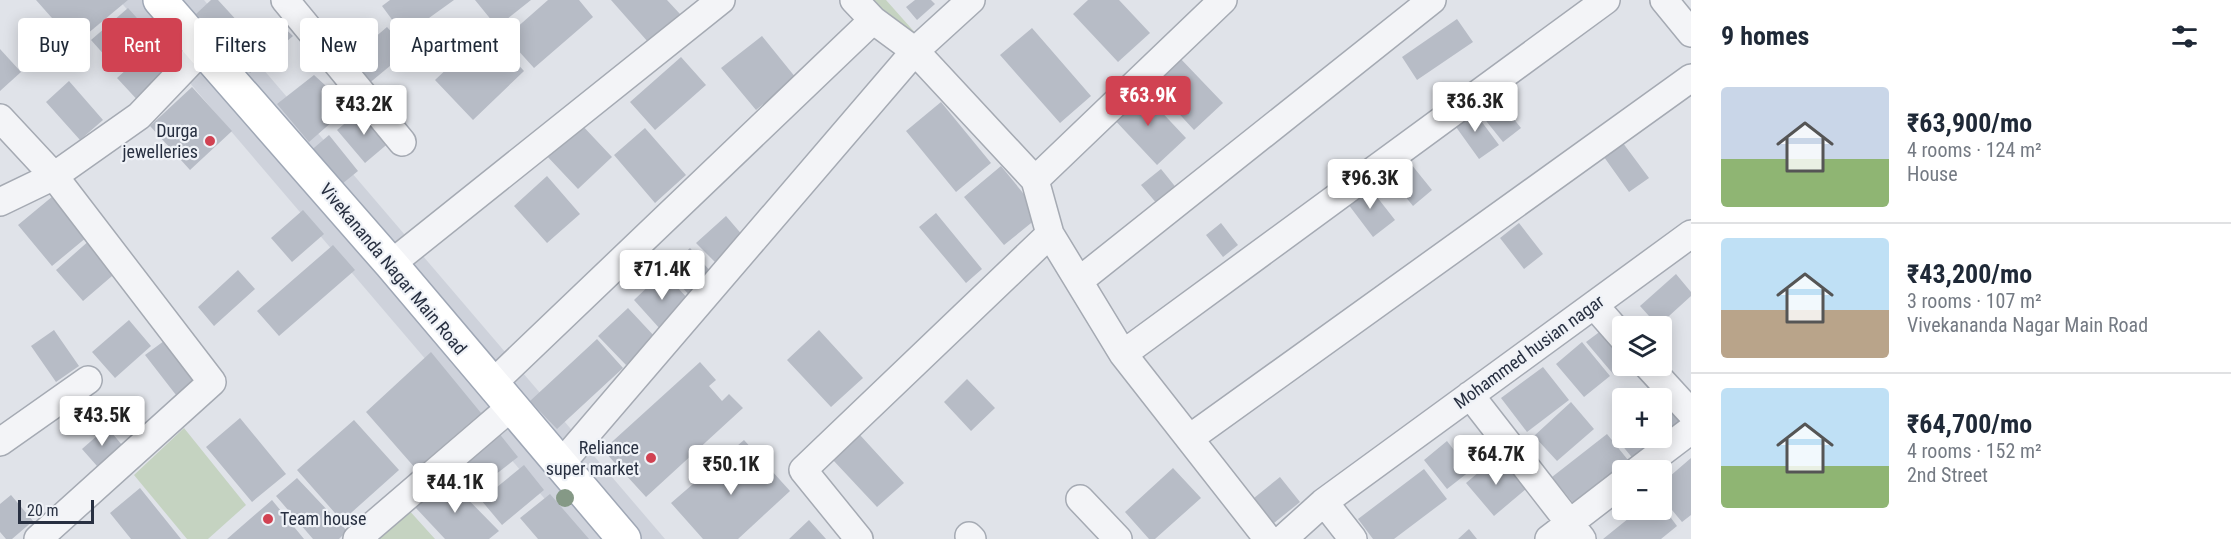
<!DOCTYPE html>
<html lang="en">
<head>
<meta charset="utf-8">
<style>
	body { margin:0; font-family:"Roboto Condensed",sans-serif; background:#f2f2f3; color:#1f2937; height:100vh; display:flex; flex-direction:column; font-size:22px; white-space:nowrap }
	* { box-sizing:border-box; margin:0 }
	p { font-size:20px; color:#747a83 }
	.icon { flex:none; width:33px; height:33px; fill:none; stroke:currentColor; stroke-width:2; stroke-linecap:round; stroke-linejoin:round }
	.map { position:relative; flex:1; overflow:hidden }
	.sheet { display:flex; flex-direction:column; background:#fff; width:540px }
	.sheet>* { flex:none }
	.guide { position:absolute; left:18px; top:18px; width:570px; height:54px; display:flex; gap:12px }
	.fabs { position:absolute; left:1612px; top:316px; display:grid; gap:12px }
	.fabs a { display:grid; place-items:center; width:60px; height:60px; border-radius:6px; background:#fff; box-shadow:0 3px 15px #0003; font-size:30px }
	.scale { position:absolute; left:18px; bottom:15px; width:76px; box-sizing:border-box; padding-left:6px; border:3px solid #283041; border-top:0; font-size:16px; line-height:21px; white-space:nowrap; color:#283041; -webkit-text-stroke:4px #eff2f7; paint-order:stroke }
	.price { position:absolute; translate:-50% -51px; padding:0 14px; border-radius:6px; background:#fff; color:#222; font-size:20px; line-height:39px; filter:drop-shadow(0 2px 3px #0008) }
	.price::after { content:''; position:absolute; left:50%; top:36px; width:18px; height:14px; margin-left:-9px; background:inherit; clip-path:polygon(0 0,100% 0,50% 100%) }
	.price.on { background:#d14252; color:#fff }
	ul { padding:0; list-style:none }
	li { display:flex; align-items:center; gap:18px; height:150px; padding:0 30px }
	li+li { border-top:2px solid #e0e1e3 }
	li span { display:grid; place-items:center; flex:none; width:168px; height:120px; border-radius:6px; color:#555 }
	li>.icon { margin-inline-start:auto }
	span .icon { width:72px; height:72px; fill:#fffc; stroke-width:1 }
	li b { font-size:26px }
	h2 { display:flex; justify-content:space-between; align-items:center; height:72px; padding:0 30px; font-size:26px }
	.chip { padding:0 21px; border-radius:6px; background:#fff; box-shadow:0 3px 15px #0003; font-size:21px; line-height:54px }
	.chip.on { background:#d14252; color:#fff }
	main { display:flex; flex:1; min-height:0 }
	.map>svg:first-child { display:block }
	.built { fill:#ced2db }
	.green { fill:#c5d3c1 }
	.building { fill:#b7bcc6 }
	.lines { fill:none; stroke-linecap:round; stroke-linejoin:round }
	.minor-casing { stroke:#a5aab3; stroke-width:30 }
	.major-casing { stroke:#9fa7b5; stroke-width:36 }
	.minor { stroke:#f3f4f7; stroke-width:27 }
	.major { stroke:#fff; stroke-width:33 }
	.tree { fill:#859986 }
	.poi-dot { fill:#d14252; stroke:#eff2f7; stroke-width:2 }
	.labels { text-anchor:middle; stroke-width:4.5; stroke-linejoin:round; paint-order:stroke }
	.poi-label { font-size:18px; fill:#283041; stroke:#eff2f7; text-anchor:end }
	.street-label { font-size:18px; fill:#283041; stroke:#eff2f7 }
</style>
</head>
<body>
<main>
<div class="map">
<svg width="1691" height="539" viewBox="0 0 1691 539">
	<rect width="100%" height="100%" fill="#e0e3e9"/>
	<path class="built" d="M119,0H204L665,539H579Z"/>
	<path class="green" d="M861,0H886L918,36L912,43Z
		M184,428L246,505L208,539H187L134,475Z
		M407,508L435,539H371Z"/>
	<path class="building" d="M36,0H128L75,44Z
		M211,0H218L240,24L221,41L196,14Z
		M390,0H454L404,36L382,6Z
		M475,0H531L497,27Z
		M548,0H579L593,17L534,68L506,37Z
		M611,0H667L680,14L648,42Z
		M915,0H931L935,4L917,20L906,7Z
		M1088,0H1119L1150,33L1118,62L1073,14Z
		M128,8L153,36L116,68L91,40Z
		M1457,19L1473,42L1417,80L1402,57Z
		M277,21L293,36L250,73L234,54Z
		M387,27L408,51L367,85L347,61Z
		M1032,28L1091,96L1060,123L1000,55Z
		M487,31L524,71L473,120L435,80Z
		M762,36L796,78L756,110L721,68Z
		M159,40L182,67L142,105L117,78Z
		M0,49L21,72L0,91Z
		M1178,56L1223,103L1194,130L1150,82Z
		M681,57L706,85L655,130L630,102Z
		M314,75L349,107L309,142L277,104Z
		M69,81L103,120L80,140L46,102Z
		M192,87L232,131L190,170L150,126Z
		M1140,89L1186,138L1157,165L1111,116Z
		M1493,93L1521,128L1503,142L1475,107Z
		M941,102L991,163L956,192L906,131Z
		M1470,106L1499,145L1479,159L1451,120Z
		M363,108L391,141L365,163L337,130Z
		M579,122L612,157L578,189L545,154Z
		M645,128L686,175L655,203L614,155Z
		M329,135L358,171L337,188L308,153Z
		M1623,143L1649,178L1629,192L1604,157Z
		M1411,164L1432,190L1413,206L1392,180Z
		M1001,166L1041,215L1004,245L964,197Z
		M1161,169L1178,190L1158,205L1141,185Z
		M547,176L580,214L547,243L514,206Z
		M1366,183L1395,220L1373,237L1345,200Z
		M53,196L87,237L52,266L18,225Z
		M303,210L324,234L292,262L271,238Z
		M936,213L982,269L966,283L919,227Z
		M726,216L744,237L717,264L696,243Z
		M1221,223L1238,245L1223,257L1206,235Z
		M1519,223L1543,254L1524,269L1500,238Z
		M91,239L119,270L83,301L56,270Z
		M333,245L355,270L279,336L257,311Z
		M690,248L711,272L692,298L666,270Z
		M238,270L255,289L214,326L198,307Z
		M663,272L691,302L661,330L634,300Z
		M1676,274L1691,292V296L1658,326L1640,306Z
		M628,308L656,338L626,365L598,336Z
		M129,320L151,346L115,378L92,352Z
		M54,330L79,366L56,382L31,346Z
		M819,330L863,378L831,407L787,360Z
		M1602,330L1623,351V367L1614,375L1586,342Z
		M168,338L199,378L176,395L145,355Z
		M597,339L623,368L557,429L530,401Z
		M1582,342L1610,376L1584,397L1556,364Z
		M431,352L481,413L416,469L366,412Z
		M700,362L716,380L709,386L722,401L729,394L743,408L646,497L603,450Z
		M1543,367L1569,400L1527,432L1501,398Z
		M967,379L995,408L971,431L944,402Z
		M1661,392L1686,425L1662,438V399H1652Z
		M1571,402L1594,429L1557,461L1534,436Z
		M240,418L286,474L252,502L206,447Z
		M354,420L399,470L342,521L297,470Z
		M1623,425V438H1653L1661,449L1639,466L1612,433Z
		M107,427L122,445L97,466L82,449Z
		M498,432L518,457L468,496L448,471Z
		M1607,434L1632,465L1578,509L1552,477Z
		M860,435L904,483L877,507L833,460Z
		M744,440L790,491L738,539H703L671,503Z
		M1447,441L1470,471L1447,489L1424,460Z
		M1498,456L1526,489L1494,516L1466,483Z
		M1691,458V515L1682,522L1662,498V483Z
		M524,465L544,490L502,525L481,500Z
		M1173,468L1201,498L1155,539H1149L1125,512Z
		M1424,469L1447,499L1394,539H1373L1358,519Z
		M446,477L499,531L489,539H445L415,507Z
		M1280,477L1300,502L1274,523L1254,498Z
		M297,478L347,531L339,539H313L276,496Z
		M140,488L181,539H131L110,513Z
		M550,494L589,539H538L520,518Z
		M11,495L33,521L12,539H6L0,532V504Z
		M272,500L304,539H227Z
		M1662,506L1677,526L1661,539H1603L1639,510H1662Z
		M809,520L826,539H789Z
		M1469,529L1477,539H1458Z"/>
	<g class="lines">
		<g class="minor-casing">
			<path id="minor" d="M285,0L402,142
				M854,0L873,20L915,51L1035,180L1050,234L1123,354L1268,539
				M1664,0L1691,33
				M0,118L54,176L0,202
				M1035,180L1223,0
				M391,264L721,0
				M1079,281L1432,0
				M1594,305L1623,338
				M1123,354L1606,0
				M1648,366L1691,413
				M491,385L873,20
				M1470,395L1582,539
				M1190,438L1691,78
				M0,442L88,380
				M560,465L915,51L971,0
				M1637,471L1691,430
				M1080,499L1118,539
				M1324,502L1353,539
				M969,536L972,539
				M38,539L212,382L54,176L139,116L203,49
				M357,539L511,407
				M859,539L803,470L1050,234
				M1283,539L1324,502L1691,234
				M1549,539L1623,482"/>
		</g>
		<g class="major-casing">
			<path id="major" d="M160,0L391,264L624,539"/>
		</g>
		<use href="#minor" class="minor"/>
		<use href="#major" class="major"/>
	</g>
	<circle class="tree" cx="565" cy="498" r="9"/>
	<g class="poi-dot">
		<circle cx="210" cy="141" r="6"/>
		<circle cx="651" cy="458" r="6"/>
		<circle cx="268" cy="519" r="6"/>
	</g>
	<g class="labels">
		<g class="poi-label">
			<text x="198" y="137">Durga<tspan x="198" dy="21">jewelleries</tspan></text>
			<text x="639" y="454">Reliance<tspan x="639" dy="21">super market</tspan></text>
			<text x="280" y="525" text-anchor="start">Team house</text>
		</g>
		<g class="street-label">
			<text transform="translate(393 269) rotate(50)" y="6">Vivekananda Nagar Main Road</text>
			<text transform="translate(1529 352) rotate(-36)" y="6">Mohammed husian nagar</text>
		</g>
	</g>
</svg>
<div class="fabs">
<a><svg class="icon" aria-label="layers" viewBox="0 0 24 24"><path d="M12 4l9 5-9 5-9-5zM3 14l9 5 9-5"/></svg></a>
<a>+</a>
<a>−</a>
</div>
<div class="scale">20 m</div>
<b class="price on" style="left:1148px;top:127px">₹63.9K</b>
<b class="price" style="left:1475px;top:133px">₹36.3K</b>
<b class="price" style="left:364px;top:136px">₹43.2K</b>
<b class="price" style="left:1370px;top:210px">₹96.3K</b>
<b class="price" style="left:662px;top:301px">₹71.4K</b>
<b class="price" style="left:102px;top:447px">₹43.5K</b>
<b class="price" style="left:1496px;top:486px">₹64.7K</b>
<b class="price" style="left:731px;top:496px">₹50.1K</b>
<b class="price" style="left:455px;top:514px">₹44.1K</b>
<div class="guide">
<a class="chip">Buy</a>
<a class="chip on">Rent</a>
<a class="chip">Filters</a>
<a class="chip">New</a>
<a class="chip">Apartment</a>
</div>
</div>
<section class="sheet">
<h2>9 homes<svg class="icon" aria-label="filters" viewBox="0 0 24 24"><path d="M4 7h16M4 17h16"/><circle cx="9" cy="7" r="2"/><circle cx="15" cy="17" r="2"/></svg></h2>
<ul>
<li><span style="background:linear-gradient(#c9d6e8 60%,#8fb573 0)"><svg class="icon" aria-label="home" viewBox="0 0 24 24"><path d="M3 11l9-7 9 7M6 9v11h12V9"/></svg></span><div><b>₹63,900/mo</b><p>4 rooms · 124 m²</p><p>House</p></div></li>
<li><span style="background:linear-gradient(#bfe0f5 60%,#b9a48a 0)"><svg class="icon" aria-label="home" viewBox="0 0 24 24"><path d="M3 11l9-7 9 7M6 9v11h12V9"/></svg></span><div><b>₹43,200/mo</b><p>3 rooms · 107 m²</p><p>Vivekananda Nagar Main Road</p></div></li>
<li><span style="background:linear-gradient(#bfe0f5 65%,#8fb573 0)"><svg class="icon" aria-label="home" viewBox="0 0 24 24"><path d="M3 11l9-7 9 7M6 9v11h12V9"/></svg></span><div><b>₹64,700/mo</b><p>4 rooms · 152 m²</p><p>2nd Street</p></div></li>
</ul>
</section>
</main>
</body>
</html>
